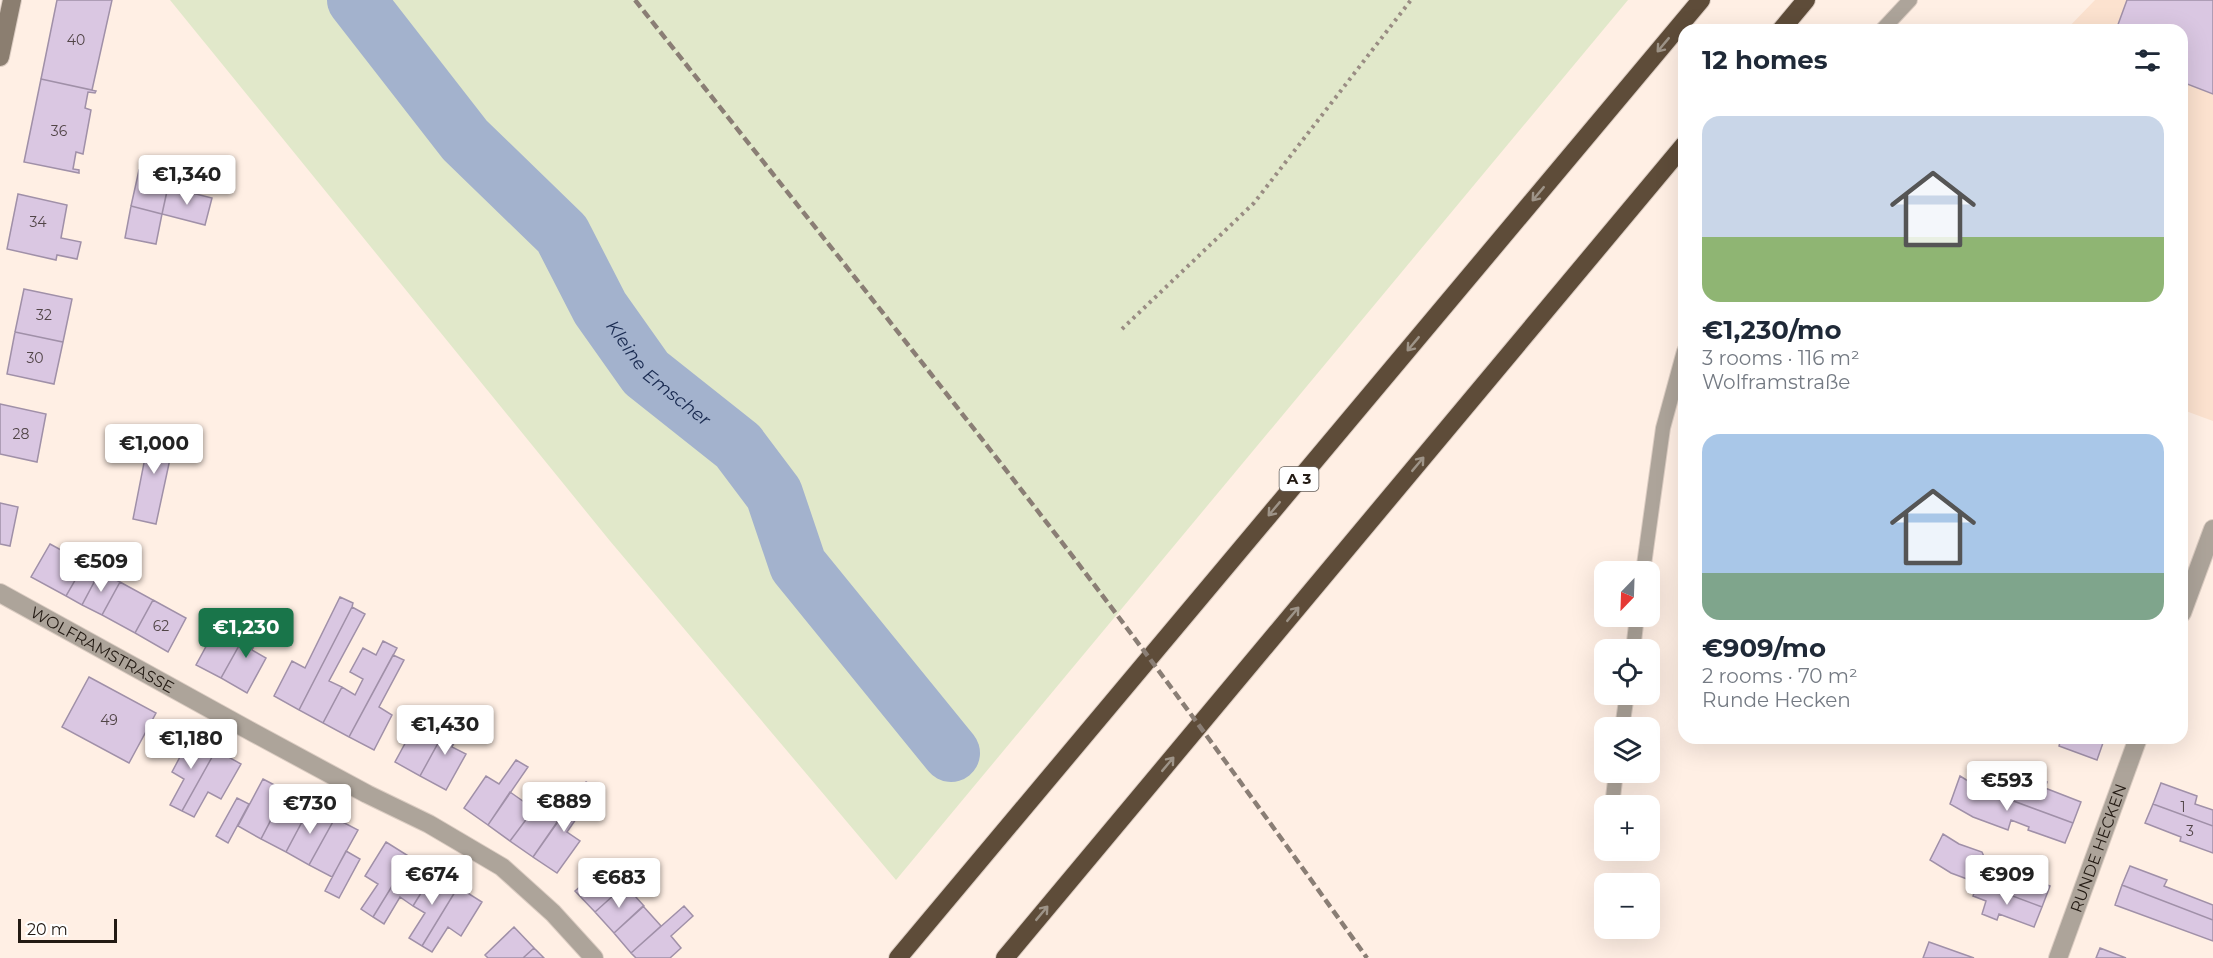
<!DOCTYPE html>
<html lang="en">
<head>
<meta charset="utf-8">
<style>
	body { margin:0; font-family:Montserrat,sans-serif; background:#f6f6f7; color:#1f2937; height:100vh; display:flex; flex-direction:column; font-size:22px; white-space:nowrap }
	* { box-sizing:border-box; margin:0 }
	p { font-size:20px; color:#747a83 }
	.icon { flex:none; width:33px; height:33px; fill:none; stroke:currentColor; stroke-width:2; stroke-linecap:round; stroke-linejoin:round }
	.map { position:relative; flex:1; overflow:hidden }
	.details { position:absolute; left:1678px; top:24px; width:510px; height:720px; display:flex; flex-direction:column; background:#fff; border-radius:18px; box-shadow:0 6px 24px #0002 }
	.details>* { flex:none }
	.needle { width:39px; rotate:203deg }
	.tools { position:absolute; left:1594px; top:561px; display:grid; gap:12px }
	.tools a { display:grid; place-items:center; width:66px; height:66px; border-radius:12px; background:#fff; box-shadow:0 6px 24px #0002; font-size:30px }
	.scale { position:absolute; left:18px; bottom:15px; width:99px; box-sizing:border-box; padding-left:6px; border:3px solid #231a13; border-top:0; font-size:16px; line-height:21px; white-space:nowrap; color:#231a13; -webkit-text-stroke:4px #fff; paint-order:stroke }
	.price { position:absolute; translate:-50% -51px; padding:0 14px; border-radius:6px; background:#fff; color:#222; font-size:20px; line-height:39px; filter:drop-shadow(0 2px 3px #0008) }
	.price::after { content:''; position:absolute; left:50%; top:36px; width:18px; height:14px; margin-left:-9px; background:inherit; clip-path:polygon(0 0,100% 0,50% 100%) }
	.price.selected { background:#19754a; color:#fff }
	ul { padding:0; list-style:none }
	li { display:grid; align-content:center; gap:12px; height:318px; padding:0 24px }
	li span { display:grid; place-items:center; height:186px; border-radius:18px; color:#555 }
	li>.icon { margin-inline-start:auto }
	span .icon { width:108px; height:108px; fill:#fffc; stroke-width:1 }
	li b { font-size:26px }
	h2 { display:flex; justify-content:space-between; align-items:center; height:72px; padding:0 24px; font-size:26px }
	.map>svg:first-child { display:block }
	.built { fill:#fce2cf }
	.green { fill:#e1e8ca }
	.lines { fill:none; stroke-linecap:round; stroke-linejoin:round }
	.river { stroke:#a3b2cd; stroke-width:58 }
	.building { fill:#dac7e2; stroke:#a090a8; stroke-width:1.5 }
	.lane-casing { stroke:#dccdc3; stroke-width:16 }
	.street-casing { stroke:#dccdc3; stroke-width:20 }
	.secondary-casing { stroke:#dccdc3; stroke-width:20 }
	.highway-casing { stroke:#dccdc3; stroke-width:20 }
	.path { stroke:#998c83; stroke-width:4; stroke-dasharray:3 4.5; stroke-linecap:butt }
	.lane { stroke:#ada49a; stroke-width:14 }
	.street { stroke:#ada49a; stroke-width:18 }
	.secondary { stroke:#8b7e70; stroke-width:18 }
	.highway { stroke:#5e4c39; stroke-width:18 }
	.rail { stroke:#8a7e75; stroke-width:4.5; stroke-dasharray:9 4.5; stroke-linecap:butt }
	.oneway { stroke:#9e9488 }
	.labels { text-anchor:middle; stroke-width:5; stroke-linejoin:round; paint-order:stroke }
	.number-label { font-size:14px; fill:#514547 }
	.shield { fill:#fff; stroke:#655f5a; stroke-width:1.5 }
	.shield-label { font-size:15px; font-weight:bold; fill:#231a13 }
	.street-label { font-size:16px; fill:#231a13; stroke:#fff }
	.water-label { font-size:18px; font-style:italic; fill:#18294f; stroke:#fff }
</style>
</head>
<body>
<div class="map">
<svg width="2213" height="958" viewBox="0 0 2213 958">
	<rect width="100%" height="100%" fill="#ffefe4"/>
	<path class="built" d="M2095,0H2213V421L2183,410L2182,30H2066Z"/>
	<path class="green" d="M170,0H1628L896,880L610,541Z"/>
	<g class="lines">
		<path class="river" id="s1" d="M356,0L465,140L562,234L600,308L646,373L738,446L774,494L798,565L951,753"/>
	</g>
	<path class="building" d="M57,0H112L92,90L41,79Z
		M2127,0H2213V94L2182,82V30H2116Z
		M41,79L96,91L95,93L88,92L85,108L91,110L83,154L76,152L73,169L79,170V173L24,162Z
		M139,170L170,177L162,214L131,206Z
		M168,187L212,198L205,225L162,214Z
		M18,194L67,205L61,238L81,242L77,259L57,255L56,260L7,249Z
		M131,206L162,214L156,244L125,238Z
		M24,289L72,299L63,342L15,332Z
		M15,332L63,342L54,384L7,374Z
		M0,404L46,414L37,462L0,454Z
		M151,427L176,431L156,524L133,519Z
		M0,503L18,507L10,546L0,544Z
		M50,544L85,563L66,596L31,577Z
		M85,563L100,571L82,605L66,596Z
		M100,571L120,582L102,615L82,605Z
		M120,582L153,600L135,633L102,615Z
		M340,597L353,603L352,607L299,710L274,696L292,661L305,668Z
		M153,600L186,618L168,652L135,633Z
		M352,607L365,614L329,681L342,687L323,723L299,710Z
		M243,610L255,617L221,678L196,665L215,630L228,637Z
		M255,617L266,623L252,650L266,658L247,693L221,678Z
		M383,641L397,648L349,737L323,723L342,687L355,695L363,679L350,672L363,648L376,655Z
		M393,655L404,660L379,707L392,715L374,750L349,737Z
		M89,677L156,713L129,763L62,727Z
		M442,708L454,714L420,776L395,762L414,727L428,734Z
		M454,714L466,721L452,747L466,754L446,790L420,776Z
		M191,736L216,750L182,811L170,805L184,779L172,772Z
		M2061,738H2098L2104,740L2097,760L2059,746Z
		M216,750L241,764L221,799L208,792L194,817L182,811Z
		M516,760L528,767L488,825L464,808L486,776L499,784Z
		M1994,762L2047,782L2045,788L2081,802L2073,823L1984,790Z
		M1960,776L1981,789L2073,823L2065,843L2028,830L2029,827L2011,820L2008,830L1973,817L1950,804Z
		M263,779L286,791L261,839L238,826Z
		M586,782L597,789L567,832L580,841L557,873L533,857Z
		M2161,783L2197,796L2195,804L2213,810V826L2153,804Z
		M557,788L573,799L533,857L510,841L534,809L545,817L555,802L550,798Z
		M286,791L311,805L286,852L261,839Z
		M510,792L534,809L510,841L488,825Z
		M237,798L249,804L228,843L216,836Z
		M2153,804L2213,826V853L2180,841L2181,837L2145,823Z
		M311,805L335,818L309,865L286,852Z
		M335,818L358,830L332,877L309,865Z
		M1943,834L1959,844L1982,852L1985,859L1984,862L2050,886L2042,907L1951,873L1930,860Z
		M386,842L410,857L373,917L361,909L378,884L365,876Z
		M346,851L360,859L339,898L325,891Z
		M410,857L434,872L413,906L400,897L384,924L373,917Z
		M606,864L625,885L595,912L575,891Z
		M2130,866L2167,880L2164,886L2213,905V920L2122,885Z
		M434,872L458,887L422,946L409,938L425,913L413,906Z
		M1978,883L2042,907L2034,927L1999,914L1997,920L1982,914L1986,901L1973,896Z
		M625,885L644,906L614,933L595,912Z
		M2122,885L2213,920V941L2115,905Z
		M458,887L482,902L461,936L448,927L432,952L422,946Z
		M643,906L661,926L631,953L614,933Z
		M684,906L693,916L671,936L681,948L670,958H636L631,953Z
		M514,927L534,948L523,958H488L485,955Z
		M1929,942L1974,958H1923Z
		M534,948L544,958H523Z
		M2100,948L2126,958H2096Z"/>
	<g class="lines">
		<g class="lane-casing">
			<path id="lane" d="M1882,30L1910,0
				M1643,572L1663,428L1684,351
				M1633,650L1637,616
				M1622,728L1627,694
				M1612,806L1616,772"/>
		</g>
		<g class="street-casing">
			<g id="street">
				<path id="s2" d="M0,593L254,733L367,794L429,824L502,867L553,913L594,958"/>
				<path d="M2182,613L2213,529"/>
				<path id="s3" d="M2058,958L2138,738"/>
			</g>
		</g>
		<g class="secondary-casing">
			<path id="secondary" d="M0,57L12,0"/>
		</g>
		<g class="highway-casing">
			<path id="highway" d="M1781,30L1806,0
				M898,958L1701,0
				M1005,958L1684,145"/>
		</g>
		<path class="path" d="M1122,329L1254,203L1411,0"/>
		<use href="#lane" class="lane"/>
		<use href="#street" class="street"/>
		<use href="#secondary" class="secondary"/>
		<use href="#highway" class="highway"/>
		<path class="rail" d="M635,0C783,187 932,373 1077,562C1176,692 1272,825 1367,958"/>
	</g>
	<defs><path id="oneway-shaft" d="M-6 0H5M1.5-3L5.5 0L1.5 3" fill="none" stroke-width="1.6" stroke-linecap="round" stroke-linejoin="round" transform="scale(1.5)"/></defs>
	<g class="oneway">
		<use href="#oneway-shaft" transform="translate(1663 45) rotate(130)"/>
		<use href="#oneway-shaft" transform="translate(1538 194) rotate(130)"/>
		<use href="#oneway-shaft" transform="translate(1413 344) rotate(130)"/>
		<use href="#oneway-shaft" transform="translate(1418 464) rotate(-50)"/>
		<use href="#oneway-shaft" transform="translate(1274 509) rotate(130)"/>
		<use href="#oneway-shaft" transform="translate(1293 614) rotate(-50)"/>
		<use href="#oneway-shaft" transform="translate(1168 764) rotate(-50)"/>
		<use href="#oneway-shaft" transform="translate(1042 913) rotate(-50)"/>
	</g>
	<g class="labels">
		<g class="number-label">
			<text x="76" y="45">40</text>
			<text x="59" y="136">36</text>
			<text x="38" y="227">34</text>
			<text x="44" y="320">32</text>
			<text x="35" y="363">30</text>
			<text x="21" y="439">28</text>
			<text x="161" y="631">62</text>
			<text x="109" y="725">49</text>
			<text x="2183" y="812">1</text>
			<text x="2190" y="836">3</text>
		</g>
		<rect class="shield" x="1279.5" y="467" width="39" height="24" rx="4.5"/>
		<g class="shield-label">
			<text x="1299" y="484">A 3</text>
		</g>
		<g class="street-label">
			<text dy="6" stroke="none"><textPath href="#s2" startOffset="117">WOLFRAMSTRASSE</textPath></text>
			<text dy="6" stroke="none"><textPath href="#s3" startOffset="117">RUNDE HECKEN</textPath></text>
		</g>
		<g class="water-label">
			<text dy="6" stroke="none"><textPath href="#s1" startOffset="484">Kleine Emscher</textPath></text>
		</g>
	</g>
</svg>
<div class="tools">
<a><svg class="needle" viewBox="-14 -14 28 28"><path d="M0-13l5 13h-10z" fill="#e53935"/><path d="M0 13l5-13h-10z" fill="#747a83"/></svg></a>
<a><svg class="icon" aria-label="locate" viewBox="0 0 24 24"><circle cx="12" cy="12" r="6"/><path d="M12 2v4M12 18v4M2 12h4M18 12h4"/></svg></a>
<a><svg class="icon" aria-label="layers" viewBox="0 0 24 24"><path d="M12 4l9 5-9 5-9-5zM3 14l9 5 9-5"/></svg></a>
<a>+</a>
<a>−</a>
</div>
<div class="scale">20 m</div>
<b class="price" style="left:187px;top:206px">€1,340</b>
<b class="price" style="left:154px;top:475px">€1,000</b>
<b class="price" style="left:101px;top:593px">€509</b>
<b class="price selected" style="left:246px;top:659px">€1,230</b>
<b class="price" style="left:445px;top:756px">€1,430</b>
<b class="price" style="left:191px;top:770px">€1,180</b>
<b class="price" style="left:2007px;top:812px">€593</b>
<b class="price" style="left:564px;top:833px">€889</b>
<b class="price" style="left:310px;top:835px">€730</b>
<b class="price" style="left:432px;top:906px">€674</b>
<b class="price" style="left:2007px;top:906px">€909</b>
<b class="price" style="left:619px;top:909px">€683</b>
<section class="details">
<h2>12 homes<svg class="icon" aria-label="filters" viewBox="0 0 24 24"><path d="M4 7h16M4 17h16"/><circle cx="9" cy="7" r="2"/><circle cx="15" cy="17" r="2"/></svg></h2>
<ul>
<li><span style="background:linear-gradient(#c9d6e8 65%,#8fb573 0)"><svg class="icon" aria-label="home" viewBox="0 0 24 24"><path d="M3 11l9-7 9 7M6 9v11h12V9"/></svg></span><div><b>€1,230/mo</b><p>3 rooms · 116 m²</p><p>Wolframstraße</p></div></li>
<li><span style="background:linear-gradient(#a9c7e8 75%,#7fa58c 0)"><svg class="icon" aria-label="home" viewBox="0 0 24 24"><path d="M3 11l9-7 9 7M6 9v11h12V9"/></svg></span><div><b>€909/mo</b><p>2 rooms · 70 m²</p><p>Runde Hecken</p></div></li>
</ul>
</section>
</div>
</body>
</html>
